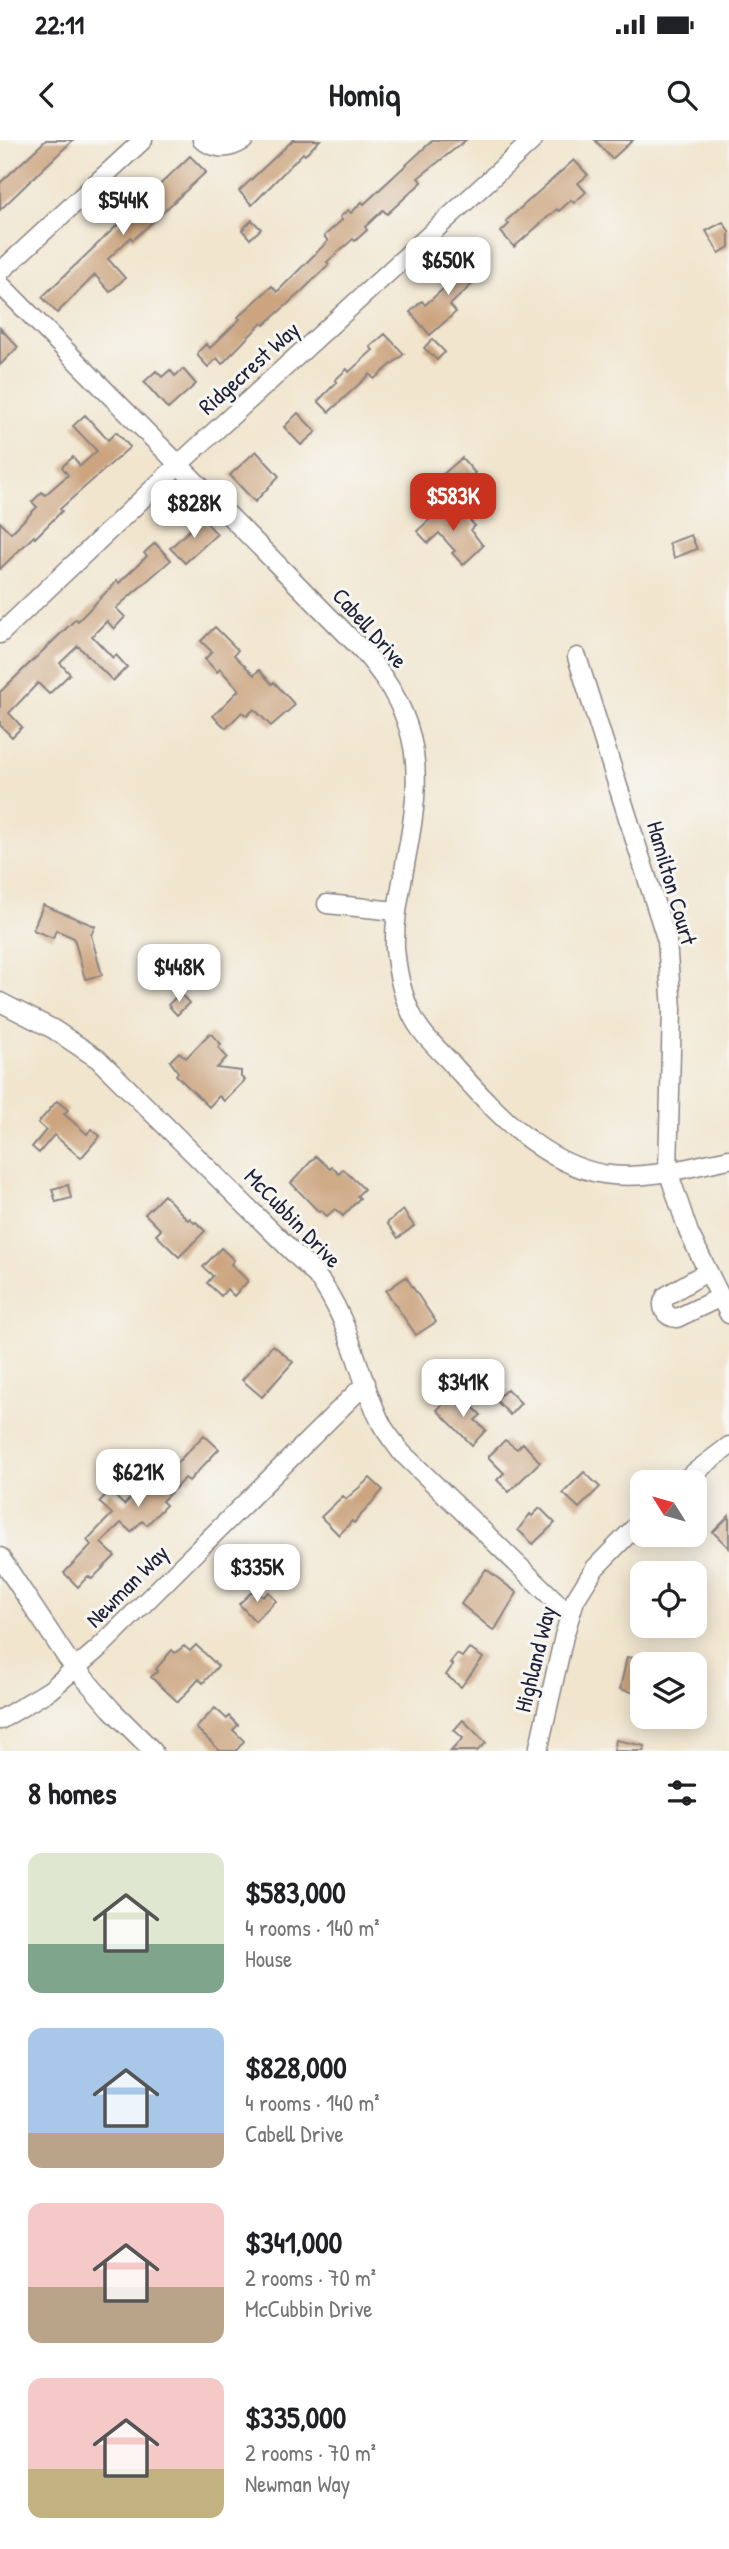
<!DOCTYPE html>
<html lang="en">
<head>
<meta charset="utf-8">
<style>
	body { margin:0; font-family:"Patrick Hand",sans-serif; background:#f6f6f6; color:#202124; height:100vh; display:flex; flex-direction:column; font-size:26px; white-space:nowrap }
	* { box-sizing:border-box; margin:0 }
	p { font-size:23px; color:#757577 }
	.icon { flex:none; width:38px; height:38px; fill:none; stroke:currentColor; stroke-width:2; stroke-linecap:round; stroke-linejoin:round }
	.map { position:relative; height:1611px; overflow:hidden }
	.drawer { display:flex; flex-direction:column; background:#fff; flex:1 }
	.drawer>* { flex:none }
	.needle { width:46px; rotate:307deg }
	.buttons { position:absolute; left:630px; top:1330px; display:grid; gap:14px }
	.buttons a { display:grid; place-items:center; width:77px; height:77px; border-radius:14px; background:#fff; box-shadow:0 4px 18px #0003; font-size:35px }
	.price { position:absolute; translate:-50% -60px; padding:0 16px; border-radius:14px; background:#fff; color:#222; font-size:23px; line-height:46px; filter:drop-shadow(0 2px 4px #0008) }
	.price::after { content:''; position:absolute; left:50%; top:42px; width:21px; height:16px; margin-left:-10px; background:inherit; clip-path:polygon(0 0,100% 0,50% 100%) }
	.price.selected { background:#c8321e; color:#fff }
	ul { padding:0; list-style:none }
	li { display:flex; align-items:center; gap:21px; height:175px; padding:0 28px }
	li span { display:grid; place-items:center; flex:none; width:196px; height:140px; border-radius:14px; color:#555 }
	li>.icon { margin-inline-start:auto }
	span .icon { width:84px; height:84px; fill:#fffc; stroke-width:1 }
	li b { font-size:30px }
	h2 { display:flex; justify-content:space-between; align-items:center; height:84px; padding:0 28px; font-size:30px }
	.status { display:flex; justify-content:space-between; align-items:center; height:49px; padding:0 35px; background:#fff; direction:ltr }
	.status svg { height:19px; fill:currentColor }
	header { display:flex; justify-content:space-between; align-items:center; height:91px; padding:0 28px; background:#fff; font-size:32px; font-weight:700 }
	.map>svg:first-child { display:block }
	.building { fill:#cca580 }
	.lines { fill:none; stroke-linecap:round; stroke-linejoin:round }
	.minor-casing { stroke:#8a8484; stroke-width:21 }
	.minor { stroke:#fff; stroke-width:18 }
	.labels { text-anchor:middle; stroke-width:6; stroke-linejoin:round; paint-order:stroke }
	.street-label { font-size:23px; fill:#22223b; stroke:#f6f6f2 }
</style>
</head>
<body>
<div class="status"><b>22:11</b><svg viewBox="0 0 49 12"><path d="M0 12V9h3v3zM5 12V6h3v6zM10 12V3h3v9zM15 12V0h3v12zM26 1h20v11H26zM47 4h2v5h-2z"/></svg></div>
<header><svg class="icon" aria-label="back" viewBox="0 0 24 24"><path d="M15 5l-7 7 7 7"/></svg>Homiq<svg class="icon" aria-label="search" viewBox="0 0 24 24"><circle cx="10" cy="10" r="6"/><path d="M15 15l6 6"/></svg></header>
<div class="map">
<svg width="729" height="1611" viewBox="0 0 729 1611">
	<rect width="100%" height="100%" fill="#f6f6f2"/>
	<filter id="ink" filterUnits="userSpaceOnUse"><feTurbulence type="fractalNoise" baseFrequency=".0143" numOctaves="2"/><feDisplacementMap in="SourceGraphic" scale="14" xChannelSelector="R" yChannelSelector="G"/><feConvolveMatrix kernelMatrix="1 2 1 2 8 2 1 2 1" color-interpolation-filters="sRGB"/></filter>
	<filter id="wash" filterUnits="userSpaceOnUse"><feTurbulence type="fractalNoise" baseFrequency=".00686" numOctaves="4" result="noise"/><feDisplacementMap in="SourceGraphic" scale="28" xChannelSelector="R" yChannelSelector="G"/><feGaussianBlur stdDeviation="1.57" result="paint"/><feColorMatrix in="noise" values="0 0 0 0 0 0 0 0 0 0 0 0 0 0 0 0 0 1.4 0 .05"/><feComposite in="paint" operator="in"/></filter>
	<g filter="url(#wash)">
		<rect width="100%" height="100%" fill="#f1e5cd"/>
		<g id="blocks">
			<path class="building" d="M46,0H73L0,70V43Z
				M293,0H320L305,15L303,13L252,65L239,51Z
				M433,0H466L418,38L422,42L387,74L383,70L365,87L367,90L355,101L353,99L327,122L329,124L302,151L264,185L262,183L222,224L217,218L208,227L198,216V212L206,204L210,208L240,179L238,177L272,146L277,152L328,101L324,96L342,80L340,77L348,70L351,73L362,62L364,64Z
				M595,0H633L612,19Z
				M190,16L206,32L133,100L131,97L108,119L125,138L110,152L95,135L57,173L42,157Z
				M574,20L588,35L578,43L586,52L574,63L571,60L559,71L557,69L514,107L501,92L509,84L506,81Z
				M252,80L261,89L250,99L242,90Z
				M723,82L729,91V107L719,113L706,91Z
				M475,117L487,130L450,165L456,172L430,195L410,172L422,161L425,165L451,142L446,136L460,124L463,128Z
				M0,188L18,207L0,225Z
				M385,194L404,214L374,239L370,234L329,272L318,261L337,242L335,240L347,229L349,232L373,210L370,207Z
				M432,199L445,212L437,220L424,208Z
				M183,229L196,244L168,269L144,242L156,231L162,237L170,230L175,236Z
				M298,273L316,292L301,305L284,287Z
				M85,275L108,300L116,292L130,307L60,369L62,371L35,398L34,396L0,429V382L11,393L37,367L32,362L42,352L45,355L68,335L62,327L73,317L80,326L97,311L73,286Z
				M256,311L279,336L255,362L230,335Z
				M462,318L475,333L455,350L442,335Z
				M447,364L457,375L461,371L475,386L471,390L483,406L463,425L452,413L455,411L439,393L428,403L417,391Z
				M200,376L217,394L185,423L170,408L193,387L191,385Z
				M691,395L697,409L674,418L669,403Z
				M155,403L171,420L116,468L125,477L114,489L107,481L92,496L113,518L116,515L127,527L113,541L78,506L60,523L70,534L49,554L38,543L9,573L22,587L12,597L0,585V552L76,479L78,481L117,441L119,443L147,416L144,413Z
				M215,487L238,510L234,515L254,535L259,530L272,544L274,542L295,565L271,586L254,569L247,576L242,572L226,588L213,576L239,550L220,529L217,532L205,519L212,512L201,501Z
				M43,765L95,786L91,795L102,835L85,839L74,798L56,790L53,798L33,790Z
				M180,853L189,863L177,875L168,865Z
				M210,893L221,904L218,907L227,917L217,928L241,931V937L245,940L224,961L219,956L209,967L176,935L178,932L170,921L179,912L186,918Z
				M57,961L68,970L64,974L87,994L91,989L100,996L81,1018L54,995L39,1013L32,1007L46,990L38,983Z
				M316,1016L330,1029L332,1027L339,1034L343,1029L364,1049L357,1056L360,1058L343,1076L335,1069L327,1076L320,1070L319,1072L291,1043Z
				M68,1045L71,1058L56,1062L52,1049Z
				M164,1055L188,1080L190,1078L194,1083L196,1082L205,1091L179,1117L156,1095L161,1090L145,1074Z
				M403,1070L414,1086L398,1098L387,1083Z
				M221,1108L234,1120L231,1124L248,1141L234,1156L227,1149L221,1156L207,1143L213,1136L203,1127Z
				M406,1137L436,1182L416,1195L386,1151Z
				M273,1205L293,1222L262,1257L242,1240Z
				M507,1249L521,1263L510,1275L496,1260Z
				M451,1256L463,1268L468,1262L481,1275L475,1280L486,1290L472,1305L437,1270Z
				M204,1295L219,1309L189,1341L185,1338L162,1361L166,1365L147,1385L142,1381L131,1392L121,1383L101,1403L115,1416L92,1439L88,1436L78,1447L64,1433L91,1405L87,1400L112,1374L99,1362L110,1351L124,1365L153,1335L167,1333Z
				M505,1300L517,1309L523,1303L540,1322L509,1352L497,1340L504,1333L488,1317Z
				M584,1332L600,1347L579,1368L563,1353Z
				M370,1338L383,1350L354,1383L352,1381L339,1395L321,1377L343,1356L346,1359Z
				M540,1368L555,1383L533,1404L518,1390L530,1374L532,1376Z
				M729,1376V1408L713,1392Z
				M486,1429L517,1453L494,1491L461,1464Z
				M255,1449L263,1457L269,1452L276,1461L255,1481L239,1464Z
				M196,1505L218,1526L203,1543L199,1539L178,1562L151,1537L158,1531L156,1529L172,1510L175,1513L184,1506L190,1511Z
				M469,1508L483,1518L461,1547L446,1535L453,1525L450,1523L457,1514L462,1517Z
				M627,1517L643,1520L636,1553L620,1549Z
				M215,1568L227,1579L229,1576L238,1585L233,1590L244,1601L236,1611H220L196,1588Z
				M463,1580L486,1603L477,1611H451L463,1598L454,1590Z
				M616,1600L645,1606L644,1611H614Z"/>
		</g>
	</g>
	<g filter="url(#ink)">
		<use href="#blocks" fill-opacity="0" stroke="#8a8484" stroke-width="2"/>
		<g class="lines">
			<g class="minor-casing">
				<path id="minor" d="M202,0C218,10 228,10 244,0
					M0,132L143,0
					M0,144L363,511C423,581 423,632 406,719C401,749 394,777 395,808C397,830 402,855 412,875C420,893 438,909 452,924C493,969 540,1023 603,1034C645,1041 689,1027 729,1019
					M0,494L178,325L533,0
					M577,517L667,801L672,869L668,1031L689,1093L729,1174
					M327,764L396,771
					M0,862L53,889L98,919L316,1135C351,1179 357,1235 382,1285C387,1294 395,1303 401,1312L570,1475
					M708,1131L666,1156C659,1167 665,1177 677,1178L721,1157
					M682,1342L729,1306
					M0,1417L67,1518L111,1569L153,1611
					M0,1580L50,1550L99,1508L366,1243
					M538,1611L564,1496L575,1460L595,1428L642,1380"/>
			</g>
			<use href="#minor" class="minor"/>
		</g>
	</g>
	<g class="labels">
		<g class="street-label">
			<text transform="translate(249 228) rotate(-42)" y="8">Ridgecrest Way</text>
			<text transform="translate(370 488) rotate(48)" y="8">Cabell Drive</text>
			<text transform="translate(672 743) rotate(74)" y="8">Hamilton Court</text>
			<text transform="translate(293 1078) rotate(46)" y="8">McCubbin Drive</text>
			<text transform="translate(127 1446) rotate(-45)" y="8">Newman Way</text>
			<text transform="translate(535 1519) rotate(-76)" y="8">Highland Way</text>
		</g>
	</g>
</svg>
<div class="buttons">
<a><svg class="needle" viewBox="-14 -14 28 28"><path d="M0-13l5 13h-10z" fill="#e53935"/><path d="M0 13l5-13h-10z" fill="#757577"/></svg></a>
<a><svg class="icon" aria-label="locate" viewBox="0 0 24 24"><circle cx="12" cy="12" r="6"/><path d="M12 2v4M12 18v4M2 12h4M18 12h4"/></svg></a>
<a><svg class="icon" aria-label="layers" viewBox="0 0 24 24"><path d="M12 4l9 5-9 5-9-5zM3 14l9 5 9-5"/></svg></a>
</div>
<b class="price" style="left:123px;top:97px">$544K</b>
<b class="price" style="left:448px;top:157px">$650K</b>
<b class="price selected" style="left:453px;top:393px">$583K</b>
<b class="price" style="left:194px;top:400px">$828K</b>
<b class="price" style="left:179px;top:864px">$448K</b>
<b class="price" style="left:463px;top:1279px">$341K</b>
<b class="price" style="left:138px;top:1369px">$621K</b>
<b class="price" style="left:257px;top:1464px">$335K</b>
</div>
<section class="drawer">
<h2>8 homes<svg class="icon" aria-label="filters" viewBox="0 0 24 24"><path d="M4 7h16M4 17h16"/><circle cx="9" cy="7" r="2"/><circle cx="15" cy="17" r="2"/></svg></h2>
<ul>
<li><span style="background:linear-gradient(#dfe7d0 65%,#7fa58c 0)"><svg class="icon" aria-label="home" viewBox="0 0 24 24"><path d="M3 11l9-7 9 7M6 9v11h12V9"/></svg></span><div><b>$583,000</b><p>4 rooms · 140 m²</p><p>House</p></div></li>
<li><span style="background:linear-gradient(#a9c7e8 75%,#b9a48a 0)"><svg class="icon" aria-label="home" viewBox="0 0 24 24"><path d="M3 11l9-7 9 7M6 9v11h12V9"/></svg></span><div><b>$828,000</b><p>4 rooms · 140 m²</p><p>Cabell Drive</p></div></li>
<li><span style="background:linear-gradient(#f6c9c9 60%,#b9a48a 0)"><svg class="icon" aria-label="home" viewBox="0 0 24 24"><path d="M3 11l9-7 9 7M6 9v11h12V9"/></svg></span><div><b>$341,000</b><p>2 rooms · 70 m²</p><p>McCubbin Drive</p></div></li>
<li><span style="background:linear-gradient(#f6c9c9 65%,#c2b280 0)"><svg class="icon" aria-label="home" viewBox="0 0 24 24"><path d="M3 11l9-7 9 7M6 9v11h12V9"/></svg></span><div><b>$335,000</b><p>2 rooms · 70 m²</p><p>Newman Way</p></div></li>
</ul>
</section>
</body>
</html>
